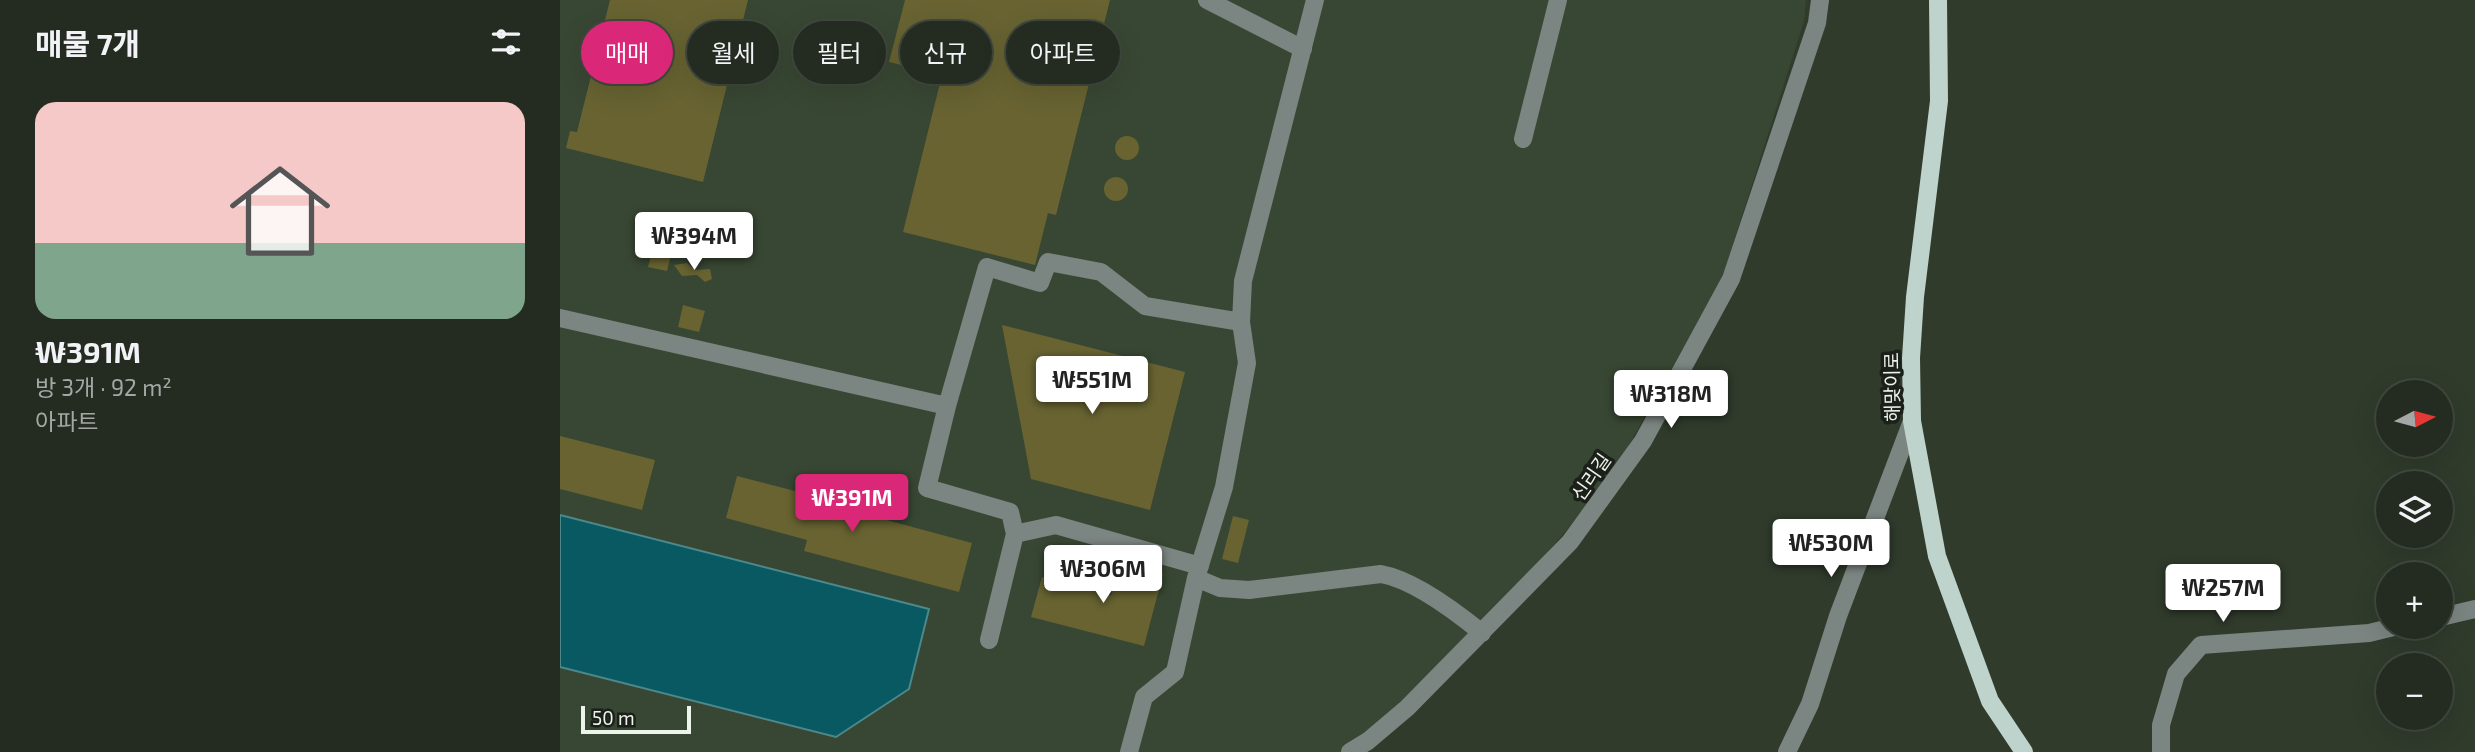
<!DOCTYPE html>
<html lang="ko">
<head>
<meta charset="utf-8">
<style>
	body { margin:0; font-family:"Exo 2","Noto Sans KR",sans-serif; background:#30382e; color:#f1f3f6; height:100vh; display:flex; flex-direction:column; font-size:26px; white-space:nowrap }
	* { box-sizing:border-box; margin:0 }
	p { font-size:23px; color:#a3a7a5 }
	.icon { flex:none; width:38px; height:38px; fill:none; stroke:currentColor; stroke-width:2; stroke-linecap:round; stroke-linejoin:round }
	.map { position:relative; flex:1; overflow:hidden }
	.side { display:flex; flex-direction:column; background:#242c21; width:560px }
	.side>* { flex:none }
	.hud { position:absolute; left:21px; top:21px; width:665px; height:63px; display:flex; gap:14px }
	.needle { width:46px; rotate:84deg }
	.controls { position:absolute; left:1816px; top:380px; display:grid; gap:14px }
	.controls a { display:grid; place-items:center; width:77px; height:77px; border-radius:50%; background:#242c21; box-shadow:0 7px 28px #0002,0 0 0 2px #41483f; font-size:35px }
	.scale { position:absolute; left:21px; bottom:18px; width:110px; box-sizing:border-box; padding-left:7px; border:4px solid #edf4ea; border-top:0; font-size:19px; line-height:24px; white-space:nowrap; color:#edf4ea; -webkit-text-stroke:5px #1b201a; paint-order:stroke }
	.price { position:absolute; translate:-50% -60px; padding:0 16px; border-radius:7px; background:#fff; color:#222; font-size:23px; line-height:46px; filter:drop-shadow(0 2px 4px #0008) }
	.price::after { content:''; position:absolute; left:50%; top:42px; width:21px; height:16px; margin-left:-10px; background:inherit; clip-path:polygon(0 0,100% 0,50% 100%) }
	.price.on { background:#db2777; color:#fff }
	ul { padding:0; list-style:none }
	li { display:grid; align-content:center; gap:14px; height:371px; padding:0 35px }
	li+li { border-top:2px solid #41483f }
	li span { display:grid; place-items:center; height:217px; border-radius:21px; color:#555 }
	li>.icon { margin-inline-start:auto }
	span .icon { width:126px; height:126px; fill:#fffc; stroke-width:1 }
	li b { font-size:30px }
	h2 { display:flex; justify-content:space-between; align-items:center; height:84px; padding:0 35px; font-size:30px }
	.tag { padding:0 24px; border-radius:32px; background:#242c21; box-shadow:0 7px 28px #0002,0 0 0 2px #41483f; font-size:24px; line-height:63px }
	.tag.on { background:#db2777; color:#fff }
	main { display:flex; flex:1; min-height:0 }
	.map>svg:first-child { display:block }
	.built { fill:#384733 }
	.water { fill:#095962; stroke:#4d888b; stroke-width:2 }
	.building { fill:#686331 }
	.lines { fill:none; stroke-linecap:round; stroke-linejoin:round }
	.minor { stroke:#7b8582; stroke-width:18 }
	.major { stroke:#bed3cc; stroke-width:18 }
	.labels { text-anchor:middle; stroke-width:7; stroke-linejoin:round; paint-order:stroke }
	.street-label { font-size:19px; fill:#edf4ea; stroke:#1b201a }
</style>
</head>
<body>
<main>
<section class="side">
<h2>매물 7개<svg class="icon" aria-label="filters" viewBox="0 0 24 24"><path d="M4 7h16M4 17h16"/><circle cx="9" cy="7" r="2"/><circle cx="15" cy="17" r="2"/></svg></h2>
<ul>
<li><span style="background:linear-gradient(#f6c9c9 65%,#7fa58c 0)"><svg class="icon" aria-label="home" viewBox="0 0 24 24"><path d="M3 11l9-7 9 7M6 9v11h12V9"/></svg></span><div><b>₩391M</b><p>방 3개 · 92 m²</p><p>아파트</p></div></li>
</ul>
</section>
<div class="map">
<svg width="1915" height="752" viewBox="0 0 1915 752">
	<rect width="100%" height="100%" fill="#303b2c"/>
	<path class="built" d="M0,0H1246L1244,21L1163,276L1059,463L1005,532L920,630L792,752H0Z"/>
	<path class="water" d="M0,515L369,609L349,689L276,737L0,667Z"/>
	<path class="building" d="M50,0H188L143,182L6,148L10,131L17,132Z
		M345,0H550L496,215L488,213L475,265L343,232L382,75L329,62Z
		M555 148a12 12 0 1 1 24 0a12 12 0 1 1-24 0Z
		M544 189a12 12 0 1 1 24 0a12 12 0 1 1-24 0Z
		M94,243L113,247L107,271L88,267Z
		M127,263L135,270L150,269L152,279L145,282L137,275L122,276L114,265Z
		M123,305L145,311L139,332L118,327Z
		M442,325L625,372L590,510L471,479Z
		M0,436L95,460L82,510L0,489Z
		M177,476L278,502L277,504L330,521L412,543L399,592L244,551L247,540L166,518Z
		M673,516L689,520L678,563L662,559Z
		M559,563L603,574L584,646L471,617L482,577L551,595Z"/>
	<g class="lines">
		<path class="minor" d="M647,0L743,49
			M963,139L998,0
			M0,318L387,406
			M455,534L450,512L367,488L387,406L427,267L480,283L488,262L541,272L585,306L681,322
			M636,578L660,588L689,590L821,574C854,580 895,611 922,633
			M1881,617L1915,609
			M429,640L455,534L496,525L640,566
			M569,752L584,697L615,672L636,578L664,487L687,363L681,322L683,281L755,0
			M790,752L808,741L847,708L1010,542L1083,441L1171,279L1257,23L1260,0
			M1227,752L1250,704L1278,616L1352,421
			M1601,752V725L1616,674L1641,645L1809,633L1838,626"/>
		<path class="major" d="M1378,0L1379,101L1355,297L1351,358L1352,421L1377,556L1430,701L1464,752"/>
	</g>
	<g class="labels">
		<g class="street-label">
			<text transform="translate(1332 387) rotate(-91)" y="7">해맞이로</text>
			<text transform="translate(1031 477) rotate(-55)" y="7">신리길</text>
		</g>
	</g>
</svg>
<div class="controls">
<a><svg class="needle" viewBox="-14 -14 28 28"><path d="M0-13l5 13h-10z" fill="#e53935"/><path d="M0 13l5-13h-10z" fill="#a3a7a5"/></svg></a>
<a><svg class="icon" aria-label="layers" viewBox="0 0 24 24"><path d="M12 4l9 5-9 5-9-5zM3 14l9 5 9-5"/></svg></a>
<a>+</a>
<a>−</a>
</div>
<div class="scale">50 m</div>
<b class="price" style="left:134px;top:272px">₩394M</b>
<b class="price" style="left:532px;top:416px">₩551M</b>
<b class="price" style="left:1111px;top:430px">₩318M</b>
<b class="price on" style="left:292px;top:534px">₩391M</b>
<b class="price" style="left:1271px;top:579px">₩530M</b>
<b class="price" style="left:543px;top:605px">₩306M</b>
<b class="price" style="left:1663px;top:624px">₩257M</b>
<div class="hud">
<a class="tag on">매매</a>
<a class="tag">월세</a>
<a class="tag">필터</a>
<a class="tag">신규</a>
<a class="tag">아파트</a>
</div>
</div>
</main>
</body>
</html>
